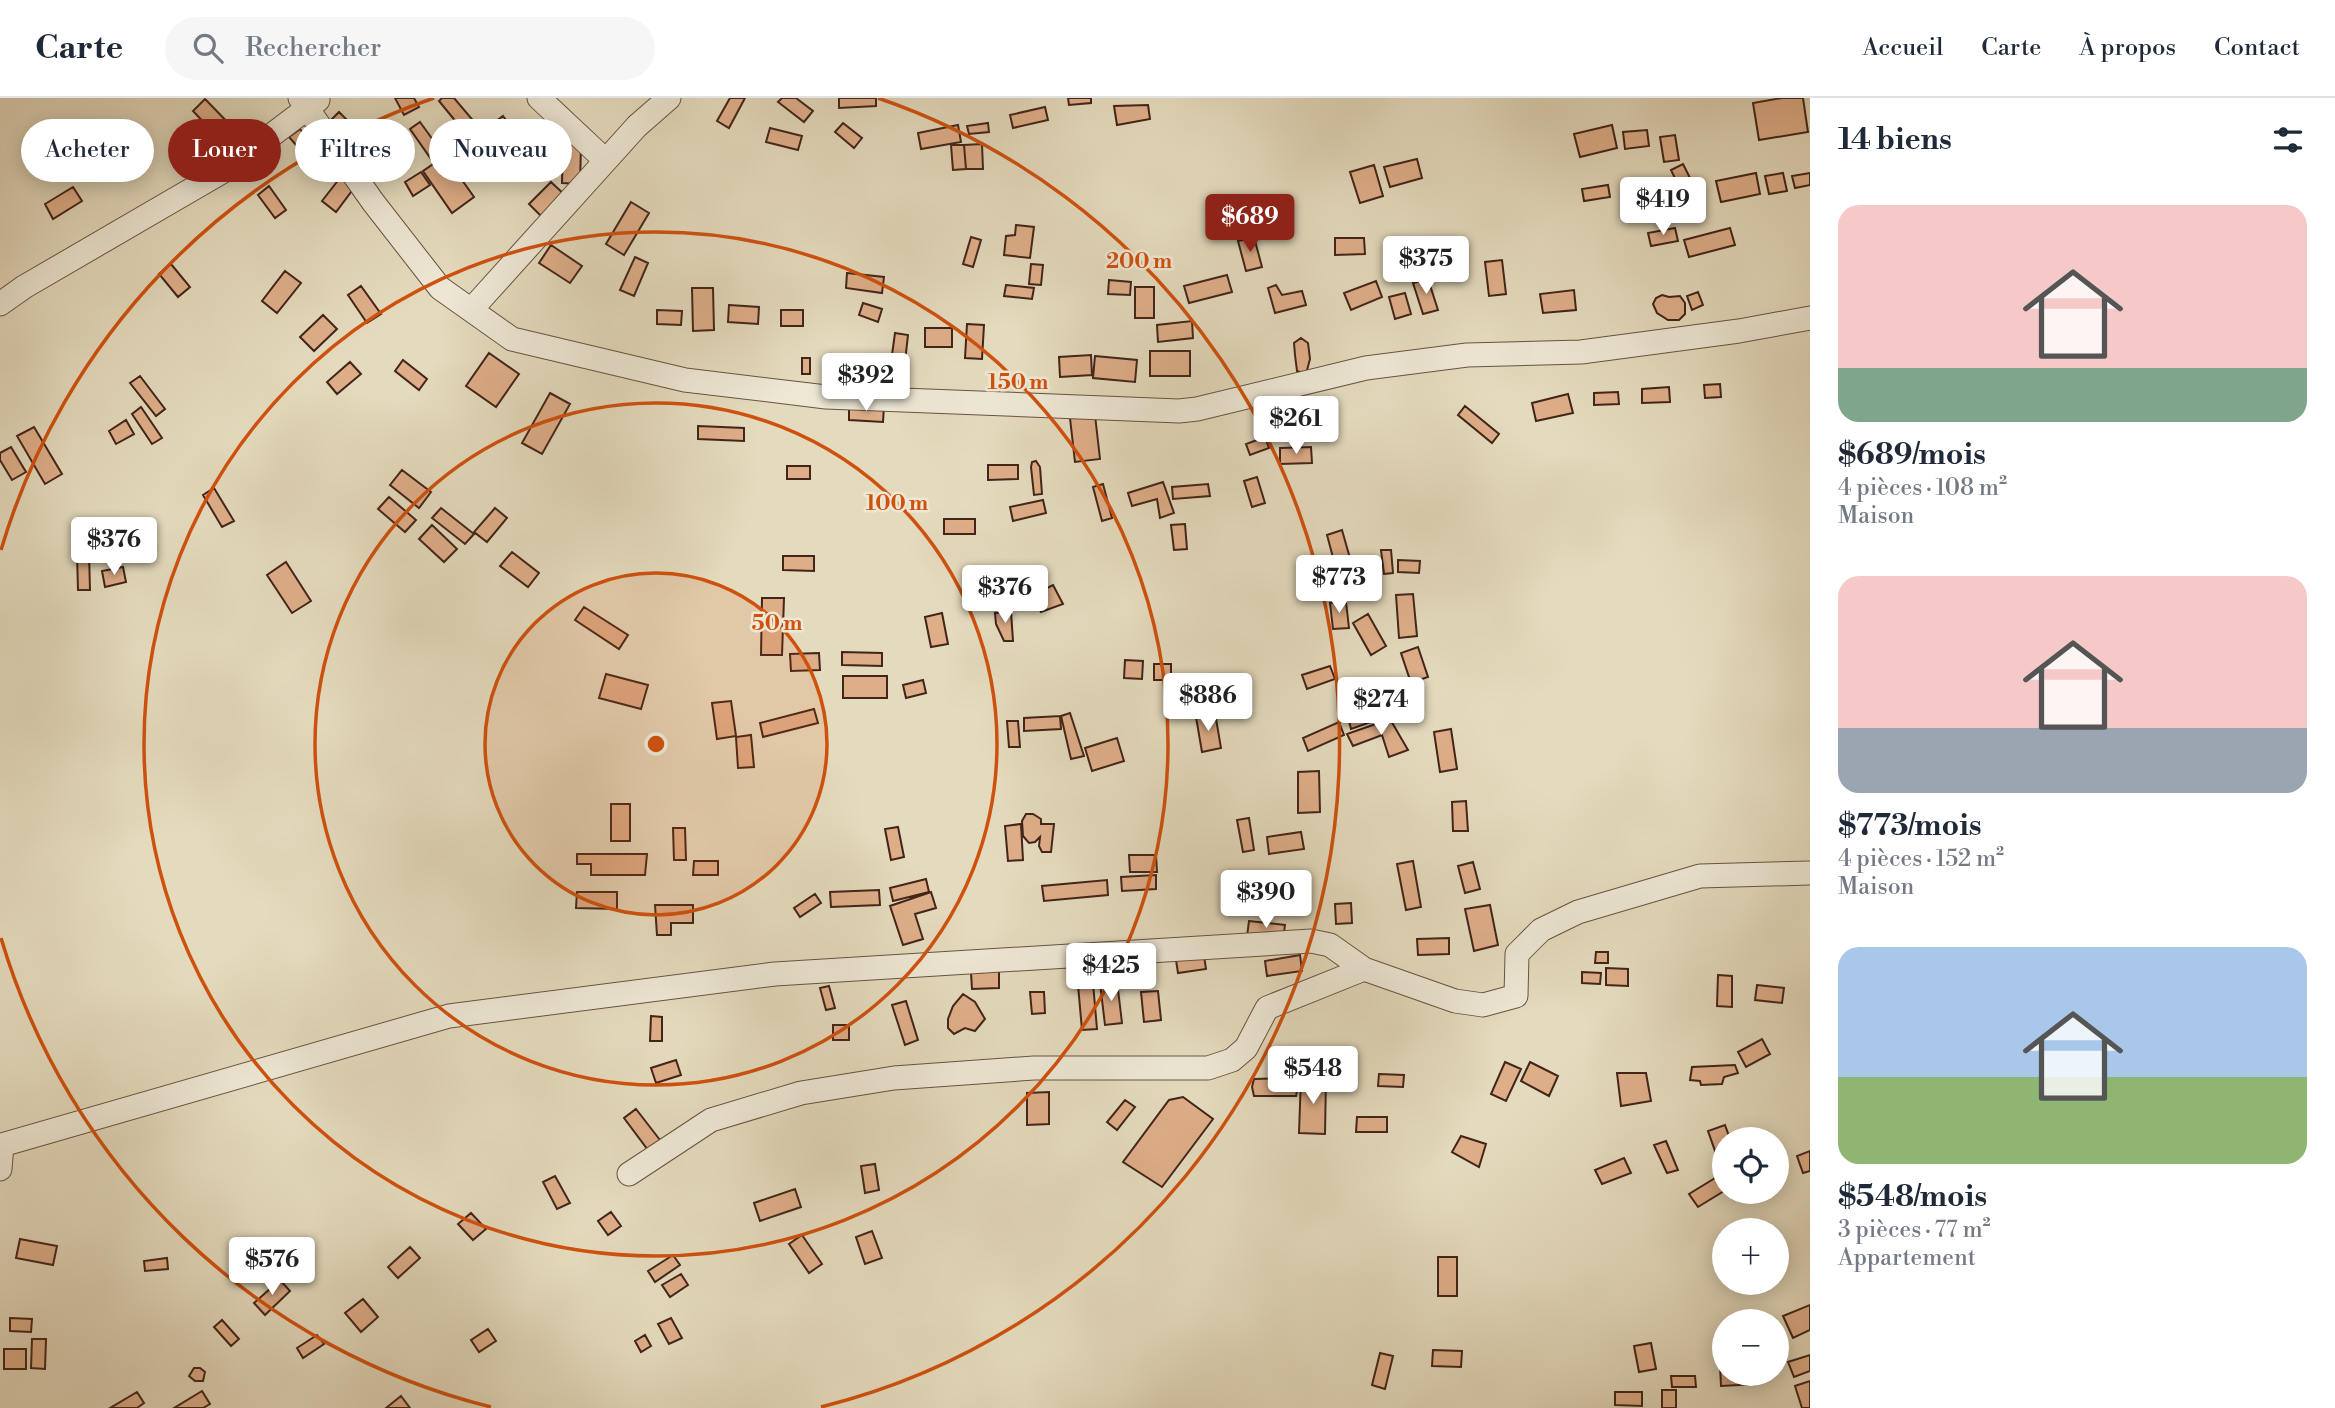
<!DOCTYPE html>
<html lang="fr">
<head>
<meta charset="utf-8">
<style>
	body { margin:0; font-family:"Libre Bodoni",serif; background:#f6f6f7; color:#1f2937; height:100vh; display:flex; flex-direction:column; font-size:26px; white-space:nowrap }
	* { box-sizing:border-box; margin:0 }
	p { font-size:23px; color:#747a83 }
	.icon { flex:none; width:38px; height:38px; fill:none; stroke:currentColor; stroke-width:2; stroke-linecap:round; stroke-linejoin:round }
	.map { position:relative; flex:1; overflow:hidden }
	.side { display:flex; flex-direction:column; background:#fff; width:525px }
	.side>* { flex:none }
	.top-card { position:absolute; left:21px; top:21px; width:665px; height:63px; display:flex; gap:14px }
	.controls { position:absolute; left:1712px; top:1029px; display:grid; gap:14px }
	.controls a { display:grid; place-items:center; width:77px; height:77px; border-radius:50%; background:#fff; box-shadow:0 4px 18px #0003; font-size:35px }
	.price { position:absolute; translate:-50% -60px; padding:0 16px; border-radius:7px; background:#fff; color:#222; font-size:23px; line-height:46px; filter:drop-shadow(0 2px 4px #0008) }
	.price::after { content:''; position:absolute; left:50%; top:42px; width:21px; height:16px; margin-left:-10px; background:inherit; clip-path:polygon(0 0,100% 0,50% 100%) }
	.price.on { background:#8f2418; color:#fff }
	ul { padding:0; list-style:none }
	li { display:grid; align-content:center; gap:14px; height:371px; padding:0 28px }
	li span { display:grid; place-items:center; height:217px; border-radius:21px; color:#555 }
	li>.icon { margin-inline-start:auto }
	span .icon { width:126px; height:126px; fill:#fffc; stroke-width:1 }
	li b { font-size:30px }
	h2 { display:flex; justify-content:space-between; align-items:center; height:84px; padding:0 28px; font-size:30px }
	.pill { padding:0 24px; border-radius:32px; background:#fff; box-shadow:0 4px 18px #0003; font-size:24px; line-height:63px }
	.pill.on { background:#8f2418; color:#fff }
	header { display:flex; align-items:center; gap:42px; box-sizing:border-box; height:98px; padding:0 35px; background:#fff; border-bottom:2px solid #e0e1e3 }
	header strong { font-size:33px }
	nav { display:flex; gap:38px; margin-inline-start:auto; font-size:24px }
	.search { width:490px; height:63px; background:#f6f6f7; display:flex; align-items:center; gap:18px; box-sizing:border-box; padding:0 24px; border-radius:38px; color:#747a83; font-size:26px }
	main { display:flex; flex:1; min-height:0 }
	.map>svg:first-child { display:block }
	.building { fill:#deae89; stroke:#422419; stroke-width:2 }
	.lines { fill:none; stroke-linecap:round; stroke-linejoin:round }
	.street-casing { stroke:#6a5242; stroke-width:25 }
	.street { stroke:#ede7d4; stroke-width:23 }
	.ring { fill:none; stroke:#cf510e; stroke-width:3.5 }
	.centre { fill:#cf510e; stroke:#ede7d4; stroke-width:3.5 }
	.ring-label { font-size:21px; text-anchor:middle; font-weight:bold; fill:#cf510e; stroke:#ede7d4; stroke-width:5; stroke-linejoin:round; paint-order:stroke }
</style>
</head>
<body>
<header>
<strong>Carte</strong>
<div class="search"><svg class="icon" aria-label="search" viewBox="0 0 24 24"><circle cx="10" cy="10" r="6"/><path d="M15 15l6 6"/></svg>Rechercher</div>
<nav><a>Accueil</a><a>Carte</a><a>À propos</a><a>Contact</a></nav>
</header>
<main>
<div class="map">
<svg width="1810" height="1310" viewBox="0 0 1810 1310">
	<rect width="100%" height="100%" fill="#e4dabd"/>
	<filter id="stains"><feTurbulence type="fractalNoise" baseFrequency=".00286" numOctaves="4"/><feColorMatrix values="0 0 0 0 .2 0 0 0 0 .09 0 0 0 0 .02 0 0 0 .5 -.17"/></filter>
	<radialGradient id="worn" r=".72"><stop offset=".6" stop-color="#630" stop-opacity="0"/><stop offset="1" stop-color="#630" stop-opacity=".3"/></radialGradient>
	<path class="building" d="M395,0H414L419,9L404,17Z
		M442,0H454L477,27L466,36L439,3Z
		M730,0H745L729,30L717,23Z
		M782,0H796L813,13L804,24L778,4Z
		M839,0H876V8L839,10Z
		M1068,0H1091V5L1069,7Z
		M1782,0H1803L1808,34L1759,42L1753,5Z
		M205,1L238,35L225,47L193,13Z
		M1148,7L1150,21L1117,27L1114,8Z
		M1045,9L1048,22L1013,30L1010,17Z
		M339,14L356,31L348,39L330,23Z
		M503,18L513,31L475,61L465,47Z
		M420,24L441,53L431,61L410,31Z
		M843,25L862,40L854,50L835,34Z
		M988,25L989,34L969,36L967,28Z
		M958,27L961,44L921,51L918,35Z
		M1612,27L1617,50L1580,59L1574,36Z
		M770,30L802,38L798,52L766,44Z
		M300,31L306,39L296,47L289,39Z
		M1647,32L1649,48L1625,51L1623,34Z
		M1675,37L1679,62L1664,64L1660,39Z
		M563,46L581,47L580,86L562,85Z
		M982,46L983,71H966L964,47Z
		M951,47H964L966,71L953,72Z
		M445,58L474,99L452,115L423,73Z
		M1417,61L1422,80L1390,89L1384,69Z
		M1683,66L1695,90L1683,97L1671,72Z
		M1374,67L1383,98L1360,105L1350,74Z
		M421,74L430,87L413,98L405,84Z
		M1756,75L1760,96L1721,104L1716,83Z
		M1783,75L1787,93L1769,96L1765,78Z
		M1810,75V87L1795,90L1792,78Z
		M343,76L357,86L336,114L322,103Z
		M551,84L567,99L545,122L529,106Z
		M1608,87L1610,99L1584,103L1582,91Z
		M269,88L286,112L275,120L258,97Z
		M73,89L82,103L53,121L45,106Z
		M631,104L649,115L624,157L606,146Z
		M1016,127L1034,129L1030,160L1004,157L1006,138L1015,137Z
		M1675,130L1678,143L1651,148L1648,135Z
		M1730,130L1735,147L1689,159L1684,142Z
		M971,139L981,142L973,169L963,166Z
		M1254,139L1262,169L1246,173L1238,143Z
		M1335,140H1364L1365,156L1335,157Z
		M551,147L582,168L570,185L539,165Z
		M635,159L648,165L634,198L620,192Z
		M1502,162L1506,196L1489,198L1485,164Z
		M171,166L190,189L178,199L159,176Z
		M1031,166L1043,167L1041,187L1029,186Z
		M285,173L301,185L277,215L262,203Z
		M847,175L884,179L882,195L846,190Z
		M1227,177L1232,194L1189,205L1184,188Z
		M1428,181L1438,212L1423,216L1413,185Z
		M1109,182L1131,184L1130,197L1108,196Z
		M1376,183L1382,199L1351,212L1344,195Z
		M1006,187L1034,190L1032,201L1004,198Z
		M1276,187L1282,197L1302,193L1306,207L1275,215L1268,190Z
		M361,188L381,216L367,225L348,197Z
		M1135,189H1154V220H1135Z
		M692,190H713L714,232L693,233Z
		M1574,192L1576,212L1543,215L1540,196Z
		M1698,194L1703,207L1692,212L1687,198Z
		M1405,195L1411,216L1395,221L1389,199Z
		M1662,197L1669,199L1680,198L1685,205V216L1679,222H1668L1657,215L1653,206L1656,200Z
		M863,205L882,211L878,224L859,217Z
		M729,207L759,209L758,226L728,224Z
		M657,212L682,213L681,227L657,226Z
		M781,212H803V228H781Z
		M323,217L337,231L314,253L300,239Z
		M1192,223L1193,240L1158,244L1157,227Z
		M967,226L984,227L982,261L965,260Z
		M925,230H952V249H925Z
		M895,235L908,237L903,281L889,279Z
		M1301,240L1308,245L1310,261L1306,276L1297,273L1295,257L1294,245Z
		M1150,253H1190V278H1150Z
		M489,255L519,276L496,309L466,288Z
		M1091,257L1092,277L1060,279L1059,259Z
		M1095,258L1137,262L1135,284L1093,280Z
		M802,260H810V276H802Z
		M403,262L427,281L419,292L395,273Z
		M350,264L361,276L337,296L327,284Z
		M140,278L165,311L156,318L130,285Z
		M1720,286L1721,299L1705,300L1704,287Z
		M1669,289L1670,304L1642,305V291Z
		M1618,294L1619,306L1594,307V295Z
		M550,295L570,306L542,356L522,345Z
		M1568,296L1573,315L1536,323L1532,305Z
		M849,306L884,308L883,324L849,322Z
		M1465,308L1499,336L1492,345L1458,317Z
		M141,309L162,340L152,346L132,316Z
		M1095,317L1100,361L1075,364L1070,320Z
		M126,322L134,336L116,346L109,333Z
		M698,328L744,330V343L698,341Z
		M34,329L62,376L45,386L17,338Z
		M1265,339L1269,350L1250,357L1246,346Z
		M11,349L26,374L12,382L0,362V355Z
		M1311,349L1312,365L1280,366V350Z
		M1036,363L1040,369L1042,396L1034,397L1031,369L1032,364Z
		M988,367H1018V381L988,382Z
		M787,368H810V381H787Z
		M402,372L431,394L419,410L390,387Z
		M1257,379L1265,405L1252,409L1244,383Z
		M1163,384L1174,415L1160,420L1157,401L1132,408L1128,395Z
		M1103,386L1112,420L1102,423L1093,389Z
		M1208,386L1210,398L1173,401L1172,389Z
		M214,390L234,423L222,429L203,397Z
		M389,399L416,422L405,434L378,411Z
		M1043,402L1046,415L1013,423L1010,409Z
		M441,410L474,436L465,446L432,420Z
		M495,410L507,420L487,444L474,434Z
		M944,421H975V436H944Z
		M1185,426L1187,451L1174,452L1171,427Z
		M432,427L457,451L444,464L419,441Z
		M1342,432L1355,478L1339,482L1327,437Z
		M1381,452H1391L1393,475L1384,476Z
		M89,454L90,492H78L77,455Z
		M512,454L539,475L528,489L500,468Z
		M783,458H814V473L783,472Z
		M1398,462L1420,463L1419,475L1398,474Z
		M286,464L311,503L292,515L267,477Z
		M123,469L126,484L105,489L102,473Z
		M1053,487L1063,506L1041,514L1033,497Z
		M1413,496L1417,538L1399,540L1396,497Z
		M762,500H784L782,557H761Z
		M1346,504L1349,530L1333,531L1330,505Z
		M584,509L628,537L619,551L575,522Z
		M1011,514L1013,543H1004L996,526L995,515Z
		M942,515L948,546L931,549L925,519Z
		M1368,516L1386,548L1371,557L1353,525Z
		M1418,549L1428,579L1411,585L1401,555Z
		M842,554L882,555V568L842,567Z
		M819,555L820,572L791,573L790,556Z
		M1125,562L1143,563L1142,581L1124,580Z
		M1154,566H1171V582H1154Z
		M1330,568L1335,581L1307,591L1302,577Z
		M606,576L648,587L641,611L599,600Z
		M843,578H887V600H843Z
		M923,582L926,595L906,600L903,587Z
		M1382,596L1391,617L1351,631L1346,610Z
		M731,603L736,638L717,641L712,605Z
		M814,611L818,625L763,639L760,625Z
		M1070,615L1084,658L1071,661L1061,618Z
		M1215,615L1221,650L1202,654L1196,619Z
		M1060,618L1061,631L1024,633V620Z
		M1390,621L1408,652L1389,659L1382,637L1353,648L1347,636Z
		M1007,623H1018L1020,649H1009Z
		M1339,624L1344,637L1308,653L1303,640Z
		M1451,631L1457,671L1440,674L1434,634Z
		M751,637L754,669L738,670L736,639Z
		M1117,640L1124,663L1092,673L1085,650Z
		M1319,673L1320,714L1298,715V674Z
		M1466,703L1468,733H1453L1452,704Z
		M611,706H630V743H611Z
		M1026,716H1033L1041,721V726H1054L1051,754H1042L1039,748L1040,739L1035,744L1029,745L1023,738L1022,723Z
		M1249,720L1254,752L1243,754L1237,722Z
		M1021,726L1023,762L1008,763L1005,728Z
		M898,729L904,759L891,762L885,731Z
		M673,730H685L686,762H674Z
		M1301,734L1304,751L1269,756L1267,739Z
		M577,756H647L645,777H591V766H577Z
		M1129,757H1156L1157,774H1130Z
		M694,763H718V777H693Z
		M1413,763L1421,809L1406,812L1397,766Z
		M1473,764L1480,791L1465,795L1458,768Z
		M1156,777V791L1122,793L1121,779Z
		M926,781L929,794L893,803L890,790Z
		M1107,782L1108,797L1044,803L1042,788Z
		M879,792L880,807L831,809L830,794Z
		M577,794H617V811L576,810Z
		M931,794L936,810L915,816L923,841L903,847L890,808Z
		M815,796L821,805L800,819L794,810Z
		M1351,805L1352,825L1336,826L1335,806Z
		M655,807H693V825H671V837H657Z
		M1490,807L1498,847L1474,853L1465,811Z
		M1249,823L1285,827L1283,842L1247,838Z
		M1449,840V856L1418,857L1417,841Z
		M1596,854H1608V865H1595Z
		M1300,857L1302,873L1267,878L1265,863Z
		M1204,858L1206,871L1178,875L1176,862Z
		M1138,865V877L1114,878V867Z
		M1606,870L1628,871V888L1606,887Z
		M999,873V890L972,891L971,875Z
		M1582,874L1601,875L1600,886L1582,885Z
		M1718,877L1732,878V909L1717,908Z
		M1117,883L1122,925L1105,927L1100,885Z
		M1093,885L1097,931L1082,932L1078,887Z
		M1757,887L1784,890L1782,905L1755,902Z
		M829,888L835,910L826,912L820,890Z
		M1158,893L1161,922L1144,924L1141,894Z
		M1030,894H1044L1045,915L1032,916Z
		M963,896L975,904L985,921L975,933L965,930L954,936L948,930V921L953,908Z
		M906,903L918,942L905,947L892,907Z
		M651,918L662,919V943H650Z
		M833,927H849V942H833Z
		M1762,941L1770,956L1746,969L1738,954Z
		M676,962L681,977L656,985L651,970Z
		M1505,964L1521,971L1506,1003L1491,996Z
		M1530,964L1558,978L1549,998L1521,983Z
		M1735,967L1738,975L1724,979L1722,986L1701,987L1700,983L1690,982L1692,969Z
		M1617,975H1646L1651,1003L1621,1008Z
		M1379,976L1404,977L1403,989L1378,988Z
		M1301,979L1326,980L1325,1036L1299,1035Z
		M1295,980L1298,988L1296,998H1254L1252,989L1254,981Z
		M1049,994V1026L1027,1027V995Z
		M1183,999L1213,1021L1162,1089L1123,1064L1169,1002Z
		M1125,1002L1135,1009L1117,1032L1107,1024Z
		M636,1011L660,1042L648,1052L624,1020Z
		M1357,1019H1387V1034H1356Z
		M1725,1027L1730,1041H1724V1063L1719,1064L1708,1033Z
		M1461,1038L1486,1046L1479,1069L1452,1054Z
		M1666,1043L1678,1072L1667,1075L1654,1047Z
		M1810,1053V1073L1803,1075L1797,1058Z
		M1624,1060L1631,1075L1602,1086L1595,1072Z
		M875,1066L879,1092L865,1095L861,1068Z
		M1720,1077L1724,1082V1093L1698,1109L1689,1096Z
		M555,1078L570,1105L557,1111L543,1084Z
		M795,1091L801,1109L760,1123L754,1105Z
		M611,1114L621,1128L608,1137L598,1123Z
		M471,1115L486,1131L473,1142L458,1126Z
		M872,1133L882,1160L865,1166L856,1139Z
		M802,1137L822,1166L809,1175L789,1146Z
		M20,1141L57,1148L53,1167L16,1160Z
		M410,1149L420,1160L398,1180L388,1169Z
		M673,1157L680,1167L655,1184L648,1173Z
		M1438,1159H1457V1198H1438Z
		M167,1160L168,1171L145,1173L144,1163Z
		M681,1176L688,1187L670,1199L662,1187Z
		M280,1182L290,1193L265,1217L254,1205Z
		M363,1201L378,1219L361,1234L345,1215Z
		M1810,1207V1232L1793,1240L1783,1218Z
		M10,1220L32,1221L31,1234L10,1233Z
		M671,1220L682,1240L669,1246L658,1226Z
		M222,1222L239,1241L231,1248L214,1229Z
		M488,1231L496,1243L479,1254L471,1242Z
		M317,1237L324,1246L303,1260L297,1250Z
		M645,1237L651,1248L641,1254L635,1243Z
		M32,1241H46L45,1271L31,1270Z
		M1651,1245L1656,1271L1639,1274L1634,1248Z
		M4,1251H26V1271H4Z
		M1433,1252L1462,1253L1461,1269L1432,1268Z
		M1380,1255L1393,1258L1385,1291L1372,1287Z
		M1810,1257V1273L1794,1279L1788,1264Z
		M1720,1267H1724V1276H1757L1758,1286L1721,1288Z
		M194,1270H200L205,1274L203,1283H195L189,1278Z
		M1671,1278H1695L1696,1289H1672Z
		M1810,1283V1310H1802L1795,1288Z
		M1662,1292H1676V1310H1662Z
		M202,1293L210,1306L203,1310H174Z
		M137,1294L144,1305L137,1310H110Z
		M1615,1294H1642V1308L1615,1307Z
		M401,1298L410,1310H386Z"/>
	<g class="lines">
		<g class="street-casing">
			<path id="street" d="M300,0L373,104L440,190L512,241L685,282L826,299L1179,313L1197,311L1366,270L1467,257L1581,254L1739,233L1810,220
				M539,0L605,62
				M0,206L24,189L227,71L318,2
				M471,212L637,28L669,0
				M0,1071L2,1047L449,918L775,876L1311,843L1330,847L1364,871
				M629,1076L711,1022L801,995L894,980L1034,970H1208L1232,962L1246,950L1267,910L1364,871L1455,903L1483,907L1516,898L1517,856L1541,832L1578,814L1700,778L1810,775"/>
		</g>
		<use href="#street" class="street"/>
	</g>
	<circle cx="656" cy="646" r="171" fill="#cf510e" fill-opacity=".12"/>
	<g class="ring">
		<circle cx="656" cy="646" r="171"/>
		<circle cx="656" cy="646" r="341"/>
		<circle cx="656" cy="646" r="512"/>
		<path d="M491 1309A683 683 0 0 1 1 840M1 452A683 683 0 0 1 434 0M878 0A683 683 0 0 1 821 1309"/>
	</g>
	<circle cx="656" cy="646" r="10" class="centre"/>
	<g class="ring-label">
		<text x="1139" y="170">200 m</text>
		<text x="1018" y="291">150 m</text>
		<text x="897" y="412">100 m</text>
		<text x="777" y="532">50 m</text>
	</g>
	<rect width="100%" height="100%" filter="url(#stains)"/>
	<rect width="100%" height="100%" fill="url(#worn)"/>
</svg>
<div class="controls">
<a><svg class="icon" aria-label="locate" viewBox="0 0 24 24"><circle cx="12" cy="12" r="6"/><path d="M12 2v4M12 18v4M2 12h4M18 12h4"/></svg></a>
<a>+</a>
<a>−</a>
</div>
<b class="price" style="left:1663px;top:139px">$419</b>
<b class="price on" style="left:1250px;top:156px">$689</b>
<b class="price" style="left:1426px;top:198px">$375</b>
<b class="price" style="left:866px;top:315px">$392</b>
<b class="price" style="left:1296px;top:358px">$261</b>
<b class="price" style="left:114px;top:479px">$376</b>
<b class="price" style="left:1339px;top:517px">$773</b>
<b class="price" style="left:1005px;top:527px">$376</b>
<b class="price" style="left:1208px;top:635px">$886</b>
<b class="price" style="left:1381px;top:639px">$274</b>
<b class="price" style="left:1266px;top:832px">$390</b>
<b class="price" style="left:1111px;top:905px">$425</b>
<b class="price" style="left:1313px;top:1008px">$548</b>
<b class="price" style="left:272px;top:1199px">$576</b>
<div class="top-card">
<a class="pill">Acheter</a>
<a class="pill on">Louer</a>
<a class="pill">Filtres</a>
<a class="pill">Nouveau</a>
</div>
</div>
<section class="side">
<h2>14 biens<svg class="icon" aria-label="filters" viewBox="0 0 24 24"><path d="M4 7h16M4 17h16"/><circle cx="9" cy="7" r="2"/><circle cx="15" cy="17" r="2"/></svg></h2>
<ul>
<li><span style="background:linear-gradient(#f6c9c9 75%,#7fa58c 0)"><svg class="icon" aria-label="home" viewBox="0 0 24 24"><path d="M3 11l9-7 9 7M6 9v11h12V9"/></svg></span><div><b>$689/mois</b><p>4 pièces · 108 m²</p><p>Maison</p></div></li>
<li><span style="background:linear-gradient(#f6c9c9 70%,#9aa5b1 0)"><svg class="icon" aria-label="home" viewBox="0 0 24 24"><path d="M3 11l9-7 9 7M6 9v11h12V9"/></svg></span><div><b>$773/mois</b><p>4 pièces · 152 m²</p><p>Maison</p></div></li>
<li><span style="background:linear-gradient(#a9c7e8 60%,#8fb573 0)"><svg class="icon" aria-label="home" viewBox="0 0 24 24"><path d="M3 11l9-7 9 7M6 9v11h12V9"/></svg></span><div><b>$548/mois</b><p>3 pièces · 77 m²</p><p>Appartement</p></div></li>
</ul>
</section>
</main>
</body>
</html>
